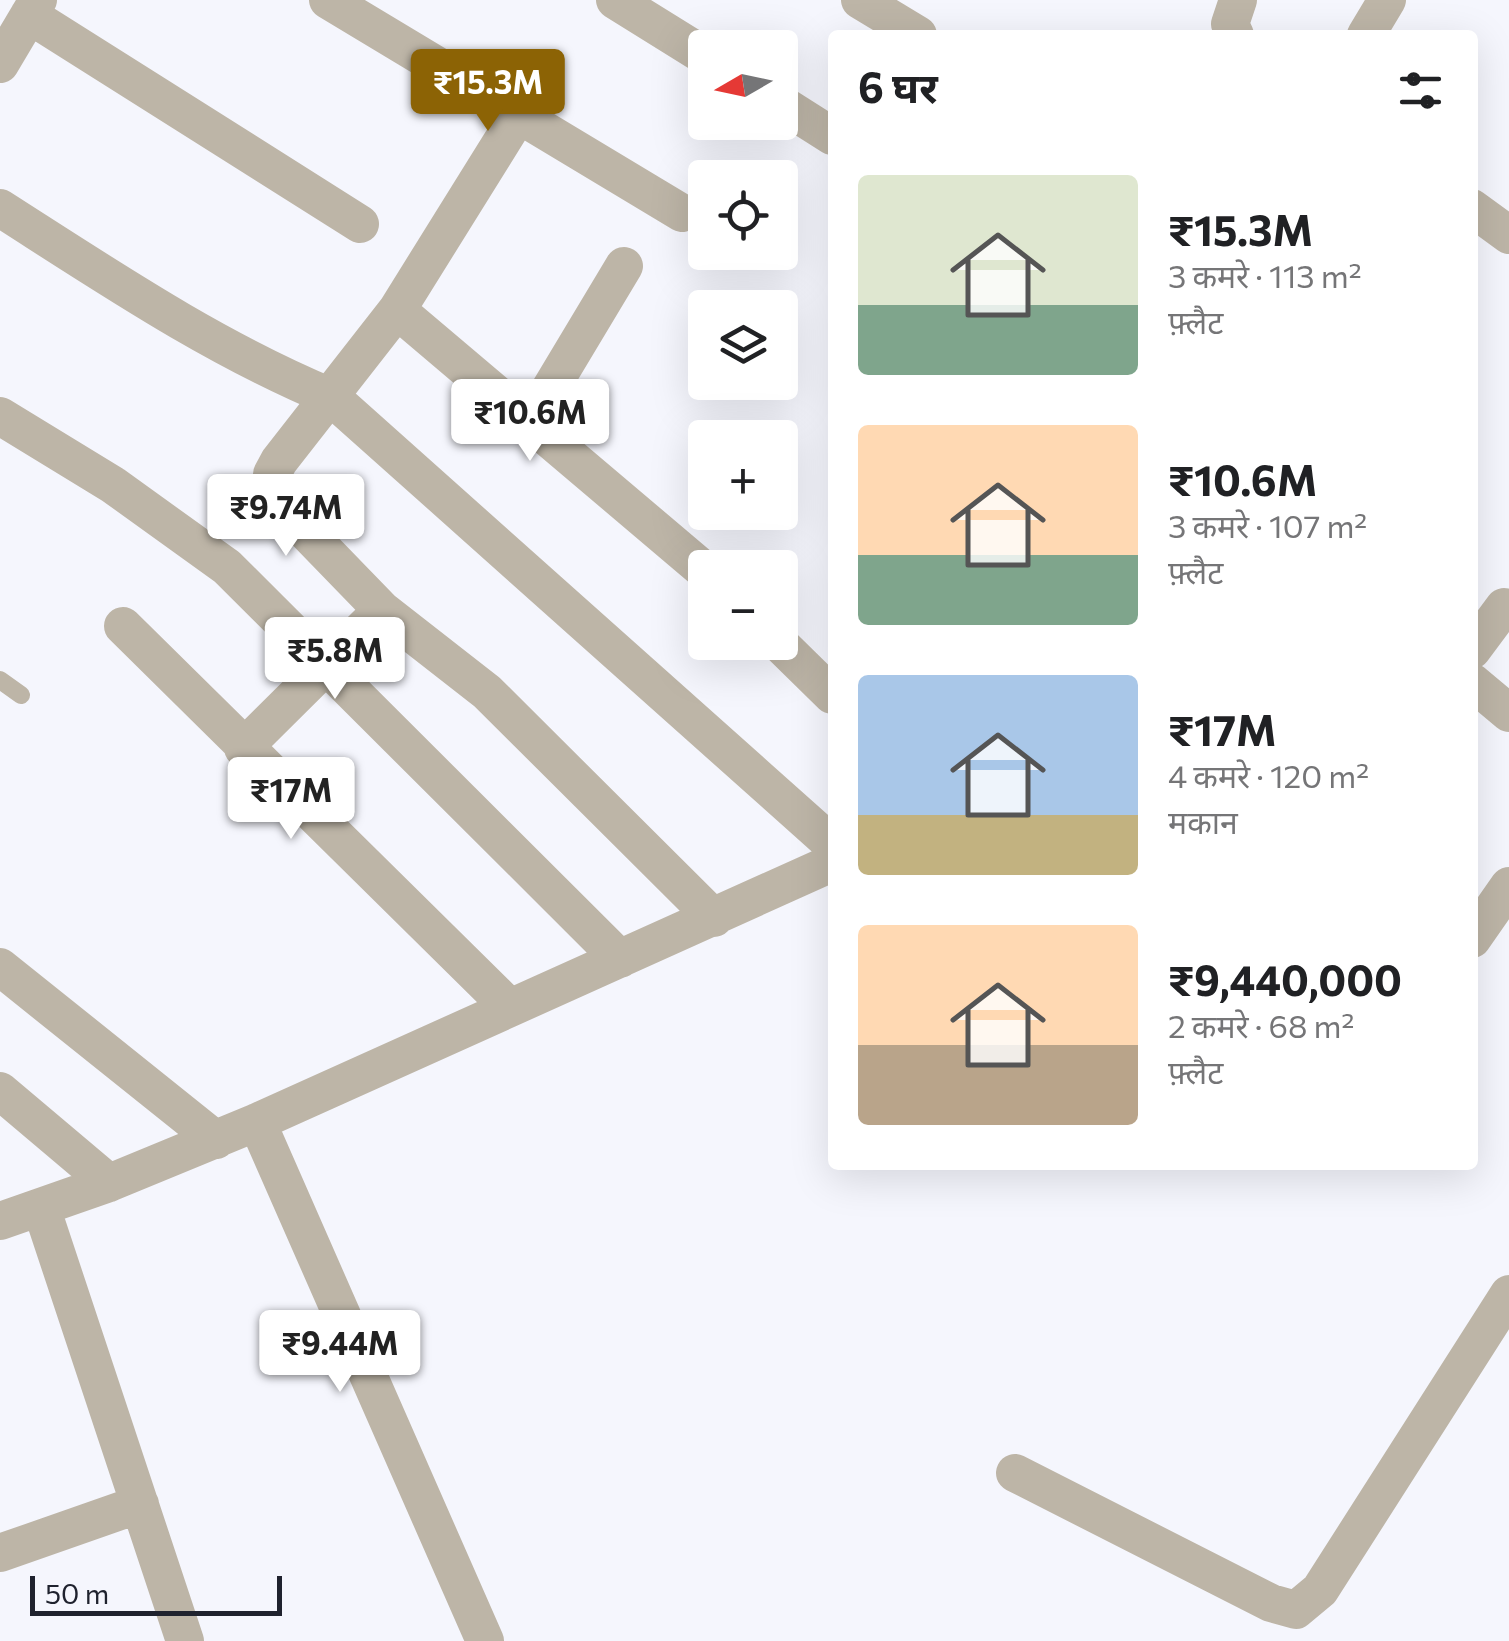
<!DOCTYPE html>
<html lang="hi">
<head>
<meta charset="utf-8">
<style>
	body { margin:0; font-family:Commissioner,"Noto Sans Devanagari",sans-serif; background:#f6f6f6; color:#202124; height:100vh; display:flex; flex-direction:column; font-size:38px; white-space:nowrap }
	* { box-sizing:border-box; margin:0 }
	p { font-size:32px; color:#757577 }
	.icon { flex:none; width:55px; height:55px; fill:none; stroke:currentColor; stroke-width:2; stroke-linecap:round; stroke-linejoin:round }
	.map { position:relative; flex:1; overflow:hidden }
	.sheet { position:absolute; left:828px; top:30px; width:650px; height:1140px; display:flex; flex-direction:column; background:#fff; border-radius:10px; box-shadow:0 10px 40px #0002 }
	.sheet>* { flex:none }
	.needle { width:65px; rotate:261deg }
	.controls { position:absolute; left:688px; top:30px; display:grid; gap:20px }
	.controls a { display:grid; place-items:center; width:110px; height:110px; border-radius:10px; background:#fff; box-shadow:0 10px 40px #0002; font-size:50px }
	.scale { position:absolute; left:30px; bottom:25px; width:252px; box-sizing:border-box; padding-left:10px; border:5px solid #1f222e; border-top:0; font-size:28px; line-height:35px; white-space:nowrap; color:#1f222e; -webkit-text-stroke:8px #f5f6fd; paint-order:stroke }
	.price { position:absolute; translate:-50% -85px; padding:0 22px; border-radius:10px; background:#fff; color:#222; font-size:32px; line-height:65px; filter:drop-shadow(0 2px 5px #0008) }
	.price::after { content:''; position:absolute; left:50%; top:60px; width:30px; height:22px; margin-left:-15px; background:inherit; clip-path:polygon(0 0,100% 0,50% 100%) }
	.price.selected { background:#8c6305; color:#fff }
	ul { padding:0; list-style:none }
	li { display:flex; align-items:center; gap:30px; height:250px; padding:0 30px }
	li span { display:grid; place-items:center; flex:none; width:280px; height:200px; border-radius:10px; color:#555 }
	li>.icon { margin-inline-start:auto }
	span .icon { width:120px; height:120px; fill:#fffc; stroke-width:1 }
	li b { font-size:42px }
	h2 { display:flex; justify-content:space-between; align-items:center; height:120px; padding:0 30px; font-size:42px }
	.map>svg:first-child { display:block }
	.lines { fill:none; stroke-linecap:round; stroke-linejoin:round }
	.lane { stroke:#bdb5a7; stroke-width:18 }
	.street { stroke:#bdb5a7; stroke-width:38 }
</style>
</head>
<body>
<div class="map">
<svg width="1509" height="1641" viewBox="0 0 1509 1641">
	<rect width="100%" height="100%" fill="#f5f6fd"/>
	<g class="lines">
		<path class="lane" d="M0,680L21,695"/>
		<path class="street" d="M328,0L682,213
			M615,0L705,56
			M860,0L918,35
			M29,15L360,224
			M1235,35L1230,24L1238,0
			M1366,35L1387,0
			M0,64L38,0
			M780,103L832,136
			M519,114L397,310L279,461L272,474L274,488L286,511L382,610L487,692L714,918
			M0,208C108,277 213,348 331,397L832,844
			M1472,208L1509,235
			M397,310L705,571
			M0,416L113,485L227,567L620,959
			M531,421L624,266
			M123,626L510,1008
			M778,642L832,695
			M1472,650L1504,607
			M1472,682L1509,713
			M243,748L382,610
			M1472,939L1509,886
			M0,967L216,1140
			M0,1091L109,1183
			M257,1122L485,1641
			M41,1207L185,1641
			M0,1221L109,1183L257,1122L832,863
			M1015,1473L1271,1603L1296,1610L1320,1590L1509,1294
			M0,1553L140,1504"/>
	</g>
</svg>
<div class="controls">
<a><svg class="needle" viewBox="-14 -14 28 28"><path d="M0-13l5 13h-10z" fill="#e53935"/><path d="M0 13l5-13h-10z" fill="#757577"/></svg></a>
<a><svg class="icon" aria-label="locate" viewBox="0 0 24 24"><circle cx="12" cy="12" r="6"/><path d="M12 2v4M12 18v4M2 12h4M18 12h4"/></svg></a>
<a><svg class="icon" aria-label="layers" viewBox="0 0 24 24"><path d="M12 4l9 5-9 5-9-5zM3 14l9 5 9-5"/></svg></a>
<a>+</a>
<a>−</a>
</div>
<div class="scale">50 m</div>
<b class="price selected" style="left:488px;top:134px">₹15.3M</b>
<b class="price" style="left:530px;top:464px">₹10.6M</b>
<b class="price" style="left:286px;top:559px">₹9.74M</b>
<b class="price" style="left:335px;top:702px">₹5.8M</b>
<b class="price" style="left:291px;top:842px">₹17M</b>
<b class="price" style="left:340px;top:1395px">₹9.44M</b>
<section class="sheet">
<h2>6 घर<svg class="icon" aria-label="filters" viewBox="0 0 24 24"><path d="M4 7h16M4 17h16"/><circle cx="9" cy="7" r="2"/><circle cx="15" cy="17" r="2"/></svg></h2>
<ul>
<li><span style="background:linear-gradient(#dfe7d0 65%,#7fa58c 0)"><svg class="icon" aria-label="home" viewBox="0 0 24 24"><path d="M3 11l9-7 9 7M6 9v11h12V9"/></svg></span><div><b>₹15.3M</b><p>3 कमरे · 113 m²</p><p>फ़्लैट</p></div></li>
<li><span style="background:linear-gradient(#ffd9b3 65%,#7fa58c 0)"><svg class="icon" aria-label="home" viewBox="0 0 24 24"><path d="M3 11l9-7 9 7M6 9v11h12V9"/></svg></span><div><b>₹10.6M</b><p>3 कमरे · 107 m²</p><p>फ़्लैट</p></div></li>
<li><span style="background:linear-gradient(#a9c7e8 70%,#c2b280 0)"><svg class="icon" aria-label="home" viewBox="0 0 24 24"><path d="M3 11l9-7 9 7M6 9v11h12V9"/></svg></span><div><b>₹17M</b><p>4 कमरे · 120 m²</p><p>मकान</p></div></li>
<li><span style="background:linear-gradient(#ffd9b3 60%,#b9a48a 0)"><svg class="icon" aria-label="home" viewBox="0 0 24 24"><path d="M3 11l9-7 9 7M6 9v11h12V9"/></svg></span><div><b>₹9,440,000</b><p>2 कमरे · 68 m²</p><p>फ़्लैट</p></div></li>
</ul>
</section>
</div>
</body>
</html>
